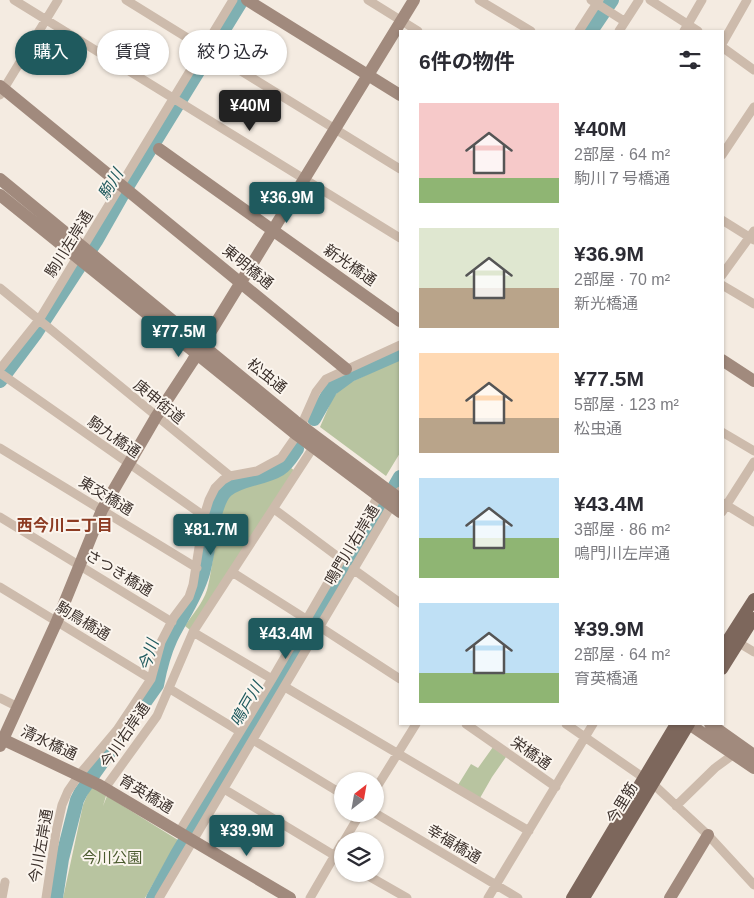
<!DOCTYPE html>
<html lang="ja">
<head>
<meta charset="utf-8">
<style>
	body { margin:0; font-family:Arial,"Noto Sans JP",sans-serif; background:#f7f7f7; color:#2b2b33; height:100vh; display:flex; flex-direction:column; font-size:19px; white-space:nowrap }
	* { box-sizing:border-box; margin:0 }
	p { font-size:16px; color:#7c7c81 }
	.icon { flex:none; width:28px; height:28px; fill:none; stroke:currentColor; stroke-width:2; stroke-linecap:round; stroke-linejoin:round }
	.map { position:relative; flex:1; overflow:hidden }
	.side { position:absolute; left:399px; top:30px; width:325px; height:695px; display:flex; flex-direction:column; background:#fff; border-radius:0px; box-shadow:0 1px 4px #0004 }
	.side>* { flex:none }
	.hud { position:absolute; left:15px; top:30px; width:309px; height:45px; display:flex; gap:10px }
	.needle { width:32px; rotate:31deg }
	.tools { position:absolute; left:334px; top:772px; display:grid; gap:10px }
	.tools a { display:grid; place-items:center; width:50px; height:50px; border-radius:50%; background:#fff; box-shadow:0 1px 4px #0004; font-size:25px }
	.price { position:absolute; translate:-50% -42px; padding:0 11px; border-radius:5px; background:#1f5a5e; color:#fff; font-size:16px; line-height:32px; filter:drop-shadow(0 1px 2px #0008) }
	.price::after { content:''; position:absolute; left:50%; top:30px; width:15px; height:11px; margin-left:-8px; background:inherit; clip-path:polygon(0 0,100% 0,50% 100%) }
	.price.selected { background:#222; color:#fff }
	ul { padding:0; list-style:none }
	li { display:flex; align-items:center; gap:15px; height:125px; padding:0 20px }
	li span { display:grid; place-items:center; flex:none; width:140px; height:100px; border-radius:0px; color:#555 }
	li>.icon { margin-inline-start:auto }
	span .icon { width:60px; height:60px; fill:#fffc; stroke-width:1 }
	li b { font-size:21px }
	h2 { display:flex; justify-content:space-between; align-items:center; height:60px; padding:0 20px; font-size:21px }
	.tag { padding:0 18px; border-radius:22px; background:#fff; box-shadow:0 1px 4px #0004; font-size:18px; line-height:45px }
	.tag.selected { background:#1f5a5e; color:#fff }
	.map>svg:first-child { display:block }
	.green { fill:#b8c4a0 }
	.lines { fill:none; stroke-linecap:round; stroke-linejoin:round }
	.river { stroke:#7fb0b2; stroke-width:14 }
	.street { stroke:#cdbbac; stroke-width:9 }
	.secondary { stroke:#a18a7d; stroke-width:12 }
	.primary { stroke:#7d675c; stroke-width:12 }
	.labels { text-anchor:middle; stroke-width:4; stroke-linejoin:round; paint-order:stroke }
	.street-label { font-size:15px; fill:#3b302b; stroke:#fbf5ee }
	.park-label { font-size:15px; fill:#4a5a2e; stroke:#fbf5ee }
	.water-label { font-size:16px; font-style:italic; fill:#1f5a5e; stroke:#fbf5ee }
	.neighbourhood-label { font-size:16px; font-weight:bold; fill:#8c3b22; stroke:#fbf5ee }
</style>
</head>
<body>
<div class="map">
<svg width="754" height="898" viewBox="0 0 754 898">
	<rect width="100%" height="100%" fill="#f4ebe1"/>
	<path class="green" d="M400,359V453L386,476L320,427L333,397L345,385Z
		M291,468L295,471L190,630L185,626C192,615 203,603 207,590C214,567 216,505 234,490C248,479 275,481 291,468Z
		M493,747L506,757L492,777L480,798L458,785L471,764L478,768Z
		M91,786L106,796L103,806L107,796L178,840L145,898H63L83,805Z"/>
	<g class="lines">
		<path class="river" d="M591,31L612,0
			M0,381L36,333L96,241L125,190L242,0
			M314,419L331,389L350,375L400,353
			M56,898L62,859L77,800L81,792L157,685C160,669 164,653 171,638C182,616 196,597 203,573C209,553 212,503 227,490C242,478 264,479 280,469C288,464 292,456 297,449
			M153,898L177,854L359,549L400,477"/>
		<path class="street" d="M14,0L400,238
			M126,0L400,169
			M368,0L418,31
			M479,0L531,31
			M591,0L624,21
			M650,0L698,31
			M579,31L599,0
			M619,31L639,0
			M684,31L702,0
			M722,44L747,0
			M722,47L754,70
			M0,95L58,0
			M722,155L754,107
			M722,220L754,240
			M722,275L754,231
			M722,285L754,304
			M0,288L230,476
			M0,369L39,320L233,0
			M0,373L204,516
			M722,432L754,451
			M0,448L197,568
			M723,503L754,522
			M274,509L341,559
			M722,512L754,462
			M0,517L172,622
			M353,569L400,603
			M232,572L306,619
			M0,587L151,679
			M320,627L400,679
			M193,632L272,679
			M739,643L754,652
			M285,687L529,831
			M170,689L239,731
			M0,698L18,707
			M466,724L556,787
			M566,724L644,778
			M253,740L342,794
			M653,784L708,835L754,885
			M105,788L157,716L193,632L316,443
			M224,789L342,860
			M375,790L416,724
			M676,806L715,768L734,754
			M375,813L518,898
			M179,832L272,679L380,493
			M344,841L360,814
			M365,874L407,898
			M2,898L5,882
			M46,898L56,832L62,805L68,791L79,775L117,730L151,679L161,642L174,617L189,597L193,585L204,516L209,500L215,488L223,480L230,476L257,471L281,458L297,435L316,392L326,379L400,345
			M159,898L400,491
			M310,898L342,843
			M488,898L593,724"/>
		<path class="secondary" d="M247,0L400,95
			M0,86L346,369
			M159,149L400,321
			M0,179L295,421L400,499
			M0,195L297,435L400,512
			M722,360L754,381
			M689,724L754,768
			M710,724L754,755
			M0,738L99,785L290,898
			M0,746L57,621L102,510L156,417L192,362L414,0
			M670,898L708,835"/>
		<path class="primary" d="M722,649L754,599
			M722,669L754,618
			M572,898L676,724
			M584,898L689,724"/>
	</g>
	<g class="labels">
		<g class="street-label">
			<text transform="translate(69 244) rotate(-58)" y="5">駒川左岸通</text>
			<text transform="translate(350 265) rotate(35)" y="5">新光橋通</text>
			<text transform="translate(248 267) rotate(39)" y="5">東明橋通</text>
			<text transform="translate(267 376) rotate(39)" y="5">松虫通</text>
			<text transform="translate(159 402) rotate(39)" y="5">庚申街道</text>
			<text transform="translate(114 437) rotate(35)" y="5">駒九橋通</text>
			<text transform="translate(106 496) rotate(31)" y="5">東交橋通</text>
			<text transform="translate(352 545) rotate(-59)" y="5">鳴門川右岸通</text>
			<text transform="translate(119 573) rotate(31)" y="5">さつき橋通</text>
			<text transform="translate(83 621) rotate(31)" y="5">駒鳥橋通</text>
			<text transform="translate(125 735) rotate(-56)" y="5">今川右岸通</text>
			<text transform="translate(49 743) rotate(25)" y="5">清水橋通</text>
			<text transform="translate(531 753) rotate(35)" y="5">栄橋通</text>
			<text transform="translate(146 794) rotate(31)" y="5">育英橋通</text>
			<text transform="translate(622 803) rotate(-59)" y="5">今里筋</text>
			<text transform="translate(454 844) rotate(31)" y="5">幸福橋通</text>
			<text transform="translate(41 846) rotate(-80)" y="5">今川左岸通</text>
		</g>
		<g class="park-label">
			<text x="112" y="863">今川公園</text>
		</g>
		<g class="water-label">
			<text transform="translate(110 184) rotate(-59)" y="6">駒川</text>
			<text transform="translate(148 655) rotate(-73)" y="6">今川</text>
			<text transform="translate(246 704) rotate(-60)" y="6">鳴戸川</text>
		</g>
		<g class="neighbourhood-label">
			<text x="65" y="531">西今川二丁目</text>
		</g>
	</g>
</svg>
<div class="tools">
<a><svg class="needle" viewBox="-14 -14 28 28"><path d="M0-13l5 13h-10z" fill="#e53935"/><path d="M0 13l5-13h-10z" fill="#7c7c81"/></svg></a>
<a><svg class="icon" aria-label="layers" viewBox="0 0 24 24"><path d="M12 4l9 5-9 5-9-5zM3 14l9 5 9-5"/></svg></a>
</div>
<b class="price selected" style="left:250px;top:132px">¥40M</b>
<b class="price" style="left:287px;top:224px">¥36.9M</b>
<b class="price" style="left:179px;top:358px">¥77.5M</b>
<b class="price" style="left:211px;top:556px">¥81.7M</b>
<b class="price" style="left:286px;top:660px">¥43.4M</b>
<b class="price" style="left:247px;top:857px">¥39.9M</b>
<div class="hud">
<a class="tag selected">購入</a>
<a class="tag">賃貸</a>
<a class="tag">絞り込み</a>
</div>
<section class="side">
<h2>6件の物件<svg class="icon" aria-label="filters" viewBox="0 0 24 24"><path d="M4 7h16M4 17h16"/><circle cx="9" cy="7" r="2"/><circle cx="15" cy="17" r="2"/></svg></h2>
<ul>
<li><span style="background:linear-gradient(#f6c9c9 75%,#8fb573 0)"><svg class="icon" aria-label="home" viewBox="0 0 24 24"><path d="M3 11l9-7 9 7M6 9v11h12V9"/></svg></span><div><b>¥40M</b><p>2部屋 · 64 m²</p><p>駒川７号橋通</p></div></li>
<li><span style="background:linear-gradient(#dfe7d0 60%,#b9a48a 0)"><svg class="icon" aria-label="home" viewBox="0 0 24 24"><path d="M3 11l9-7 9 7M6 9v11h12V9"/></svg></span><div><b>¥36.9M</b><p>2部屋 · 70 m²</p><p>新光橋通</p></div></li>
<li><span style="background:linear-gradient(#ffd9b3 65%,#b9a48a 0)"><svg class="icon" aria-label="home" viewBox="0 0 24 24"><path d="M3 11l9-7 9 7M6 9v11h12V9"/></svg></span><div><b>¥77.5M</b><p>5部屋 · 123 m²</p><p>松虫通</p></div></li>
<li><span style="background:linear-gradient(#bfe0f5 60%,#8fb573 0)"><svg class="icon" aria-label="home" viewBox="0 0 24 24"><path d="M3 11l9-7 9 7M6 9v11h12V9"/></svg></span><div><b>¥43.4M</b><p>3部屋 · 86 m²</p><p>鳴門川左岸通</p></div></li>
<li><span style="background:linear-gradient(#bfe0f5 70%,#8fb573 0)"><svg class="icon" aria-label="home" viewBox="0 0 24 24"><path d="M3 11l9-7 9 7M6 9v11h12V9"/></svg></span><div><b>¥39.9M</b><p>2部屋 · 64 m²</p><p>育英橋通</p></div></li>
</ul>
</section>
</div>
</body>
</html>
